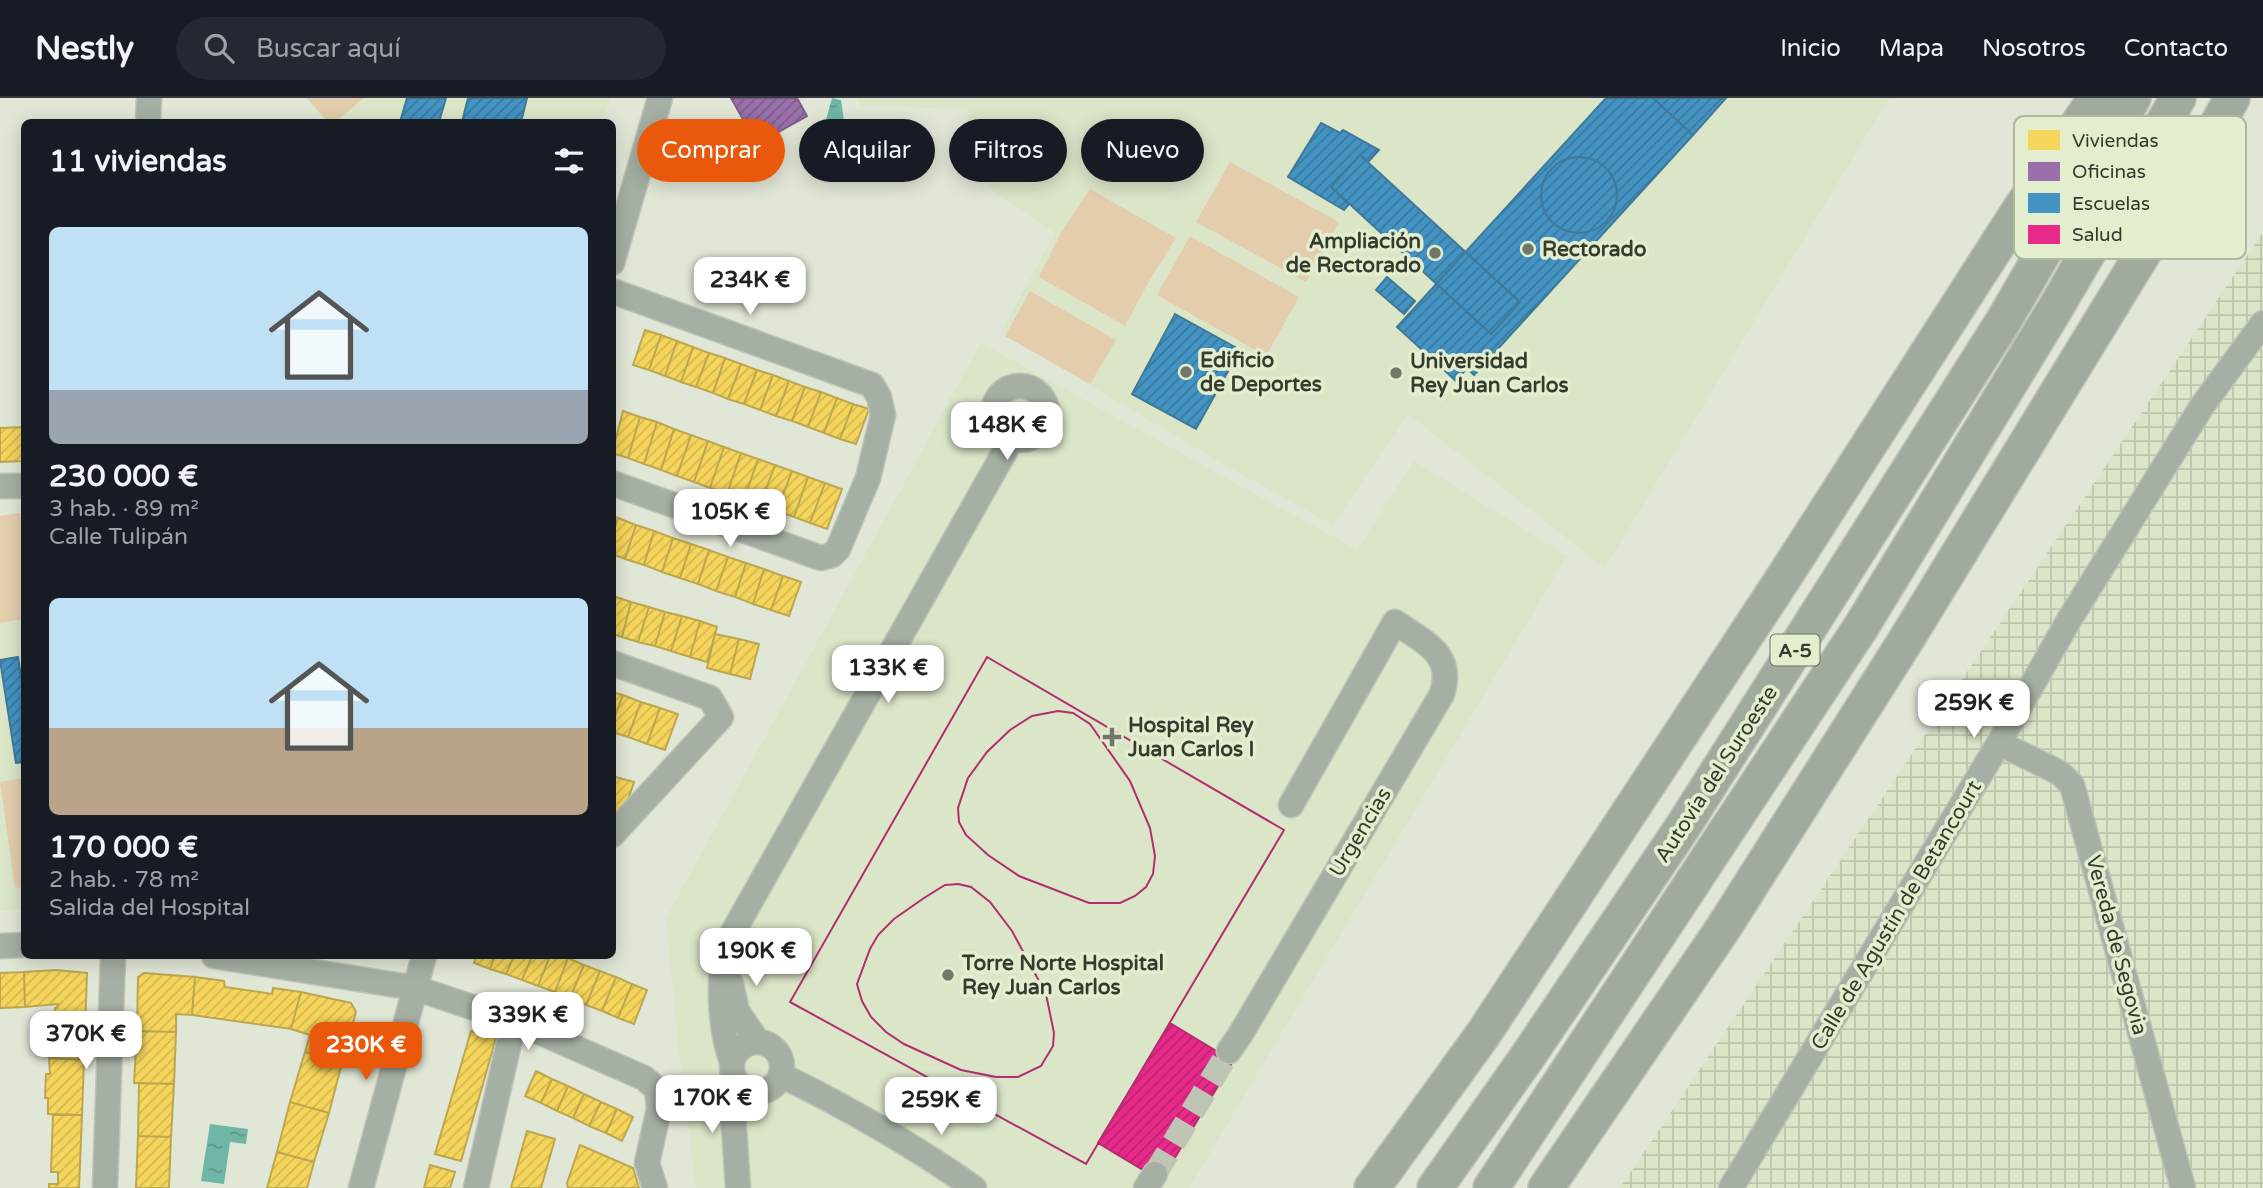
<!DOCTYPE html>
<html lang="es">
<head>
<meta charset="utf-8">
<style>
	body { margin:0; font-family:"Varela Round",sans-serif; background:#242831; color:#f1f3f6; height:100vh; display:flex; flex-direction:column; font-size:26px; white-space:nowrap }
	* { box-sizing:border-box; margin:0 }
	p { font-size:23px; color:#9ea1a6 }
	.icon { flex:none; width:38px; height:38px; fill:none; stroke:currentColor; stroke-width:2; stroke-linecap:round; stroke-linejoin:round }
	.map { position:relative; flex:1; overflow:hidden }
	.details { position:absolute; left:21px; top:21px; width:595px; height:840px; display:flex; flex-direction:column; background:#171b24; border-radius:10px; box-shadow:0 4px 18px #0003 }
	.details>* { flex:none }
	.top-card { position:absolute; left:637px; top:21px; width:665px; height:63px; display:flex; gap:14px }
	.price { position:absolute; translate:-50% -60px; padding:0 16px; border-radius:14px; background:#fff; color:#222; font-size:23px; line-height:46px; filter:drop-shadow(0 2px 4px #0008) }
	.price::after { content:''; position:absolute; left:50%; top:42px; width:21px; height:16px; margin-left:-10px; background:inherit; clip-path:polygon(0 0,100% 0,50% 100%) }
	.price.on { background:#ea580c; color:#fff }
	ul { padding:0; list-style:none }
	li { display:grid; align-content:center; gap:14px; height:371px; padding:0 28px }
	li span { display:grid; place-items:center; height:217px; border-radius:10px; color:#555 }
	li>.icon { margin-inline-start:auto }
	span .icon { width:126px; height:126px; fill:#fffc; stroke-width:1 }
	li b { font-size:30px }
	h2 { display:flex; justify-content:space-between; align-items:center; height:84px; padding:0 28px; font-size:30px }
	.chip { padding:0 24px; border-radius:32px; background:#171b24; box-shadow:0 4px 18px #0003; font-size:24px; line-height:63px }
	.chip.on { background:#ea580c; color:#fff }
	header { display:flex; align-items:center; gap:42px; box-sizing:border-box; height:98px; padding:0 35px; background:#171b24; border-bottom:2px solid #363941 }
	header strong { font-size:33px }
	nav { display:flex; gap:38px; margin-inline-start:auto; font-size:24px }
	.search { width:490px; height:63px; background:#242831; display:flex; align-items:center; gap:18px; box-sizing:border-box; padding:0 24px; border-radius:38px; color:#9ea1a6; font-size:26px }
	.map>svg:first-child { display:block }
	.built { fill:#dbe5c8 }
	.industrial { fill:url(#industrial-grid) }
	.pitch { fill:#e4cdad }
	.water { fill:url(#water-ripples) }
	.homes { fill:url(#homes-hatch); stroke:#bca74e; stroke-width:2 }
	.offices { fill:url(#offices-hatch); stroke:#7b6086; stroke-width:2 }
	.schools { fill:url(#schools-hatch); stroke:#3f7997; stroke-width:2 }
	.health { fill:url(#health-hatch); stroke:#b22e6f; stroke-width:2; fill-rule:evenodd }
	.lines { fill:none; stroke-linecap:round; stroke-linejoin:round }
	.minor-tunnel { stroke:#bfc5b5; stroke-width:24; stroke-dasharray:24 12; stroke-linecap:butt }
	.minor-casing { stroke:#bec3b6; stroke-width:27 }
	.highway-casing { stroke:#bec3b6; stroke-width:38 }
	.minor { stroke:#a5afa3; stroke-width:24 }
	.highway { stroke:#a0ab9d; stroke-width:35 }
	.poi-dot { fill:#727769; stroke:#e3eecf; stroke-width:2.5 }
	.labels { text-anchor:middle; stroke-width:7; stroke-linejoin:round; paint-order:stroke }
	.shield { fill:#e3eecf; stroke:#6a715f; stroke-width:2 }
	.shield-label { font-size:19px; font-weight:bold; fill:#363b2f }
	.poi-label { font-size:21px; font-weight:bold; fill:#363b2f; stroke:#e3eecf; text-anchor:start }
	.street-label { font-size:21px; fill:#363b2f; stroke:#e3eecf }
	.key { fill:#e3eecf; stroke:#afb89f; stroke-width:2 }
	.key-label { font-size:19px; fill:#363b2f }
</style>
</head>
<body>
<header>
<strong>Nestly</strong>
<div class="search"><svg class="icon" aria-label="search" viewBox="0 0 24 24"><circle cx="10" cy="10" r="6"/><path d="M15 15l6 6"/></svg>Buscar aquí</div>
<nav><a>Inicio</a><a>Mapa</a><a>Nosotros</a><a>Contacto</a></nav>
</header>
<div class="map">
<svg width="2263" height="1090" viewBox="0 0 2263 1090">
	<defs>
		<pattern id="industrial-grid" width="8" height="8" patternUnits="userSpaceOnUse" patternTransform="scale(1.75)"><rect width="8" height="8" fill="#dbe5c8"/><path d="M0 4h8M4 0v8" fill="none" stroke="#bdc5ac"/></pattern>
		<pattern id="water-ripples" width="26" height="14" patternUnits="userSpaceOnUse" patternTransform="scale(1.75)"><rect width="26" height="14" fill="#70b6a6"/><path d="M2 4q2-2 4 0t4 0M15 11q2-2 4 0t4 0" fill="none" stroke="#5d9588"/></pattern>
		<pattern id="homes-hatch" width="6" height="6" patternUnits="userSpaceOnUse" patternTransform="scale(1.75)"><rect width="6" height="6" fill="#f6d55c"/><path d="M-1 1l2-2M0 6l6-6M5 7l2-2" fill="none" stroke="#d4b850"/></pattern>
		<pattern id="offices-hatch" width="6" height="6" patternUnits="userSpaceOnUse" patternTransform="scale(1.75)"><rect width="6" height="6" fill="#9970ab"/><path d="M-1 1l2-2M0 6l6-6M5 7l2-2" fill="none" stroke="#7e5d8c"/></pattern>
		<pattern id="schools-hatch" width="6" height="6" patternUnits="userSpaceOnUse" patternTransform="scale(1.75)"><rect width="6" height="6" fill="#4393c3"/><path d="M-1 1l2-2M0 6l6-6M5 7l2-2" fill="none" stroke="#39799f"/></pattern>
		<pattern id="health-hatch" width="6" height="6" patternUnits="userSpaceOnUse" patternTransform="scale(1.75)"><rect width="6" height="6" fill="#e7298a"/><path d="M-1 1l2-2M0 6l6-6M5 7l2-2" fill="none" stroke="#bc2471"/></pattern>
	</defs>
	<rect width="100%" height="100%" fill="#e1e7d6"/>
	<path class="built" d="M306,0H610L603,24H326Z
		M858,0H1889L1605,470L1408,316L1333,427L1213,360L1001,234L1055,135L974,79L967,11L860,8Z
		M981,245L1357,452L1414,363L1567,458L1189,1090H696L679,953L666,820Z
		M24,414V812L0,813V417Z"/>
	<path class="industrial" d="M2263,134V1090H1620Z"/>
	<path class="pitch" d="M307,0H364L335,24H328Z
		M1230,64L1339,124L1306,184L1196,124Z
		M1090,91L1176,140L1148,185L1125,228L1039,179L1061,135Z
		M1190,138L1299,199L1266,258L1157,197Z
		M1030,193L1116,242L1090,286L1005,238Z
		M20,415L24,440V521L0,525V418Z
		M24,680V789L15,790L0,684Z"/>
	<path class="water" d="M832,0L841,2L844,23L836,53L819,48Z
		M210,1026L248,1031L246,1046L230,1044L224,1086L201,1083Z"/>
	<path class="homes" d="M645,232L661,237L649,272L633,267Z
		M661,237L677,243L665,278L649,272Z
		M677,243L693,249L681,284L665,278Z
		M693,249L709,255L696,289L681,284Z
		M709,255L725,260L713,295L696,289Z
		M725,260L741,266L728,301L713,295Z
		M741,266L757,272L744,306L728,301Z
		M757,272L773,277L760,312L744,306Z
		M773,277L789,283L776,318L760,312Z
		M789,283L805,289L792,323L776,318Z
		M805,289L821,294L808,329L792,323Z
		M821,294L837,300L824,335L808,329Z
		M837,300L853,306L840,341L824,335Z
		M853,306L869,311L856,346L840,341Z
		M623,313L640,319L628,360L612,355Z
		M640,319L657,324L644,366L628,360Z
		M657,324L674,331L661,372L644,366Z
		M24,329V363L0,364V330Z
		M674,331L691,337L677,378L661,372Z
		M691,337L708,343L694,384L677,378Z
		M708,343L724,349L710,390L694,384Z
		M724,349L741,355L727,396L710,390Z
		M741,355L758,361L744,401L727,396Z
		M758,361L775,367L760,407L744,401Z
		M775,367L792,373L777,413L760,407Z
		M792,373L808,379L794,419L777,413Z
		M808,379L825,385L810,425L794,419Z
		M825,385L842,391L827,431L810,425Z
		M612,418L618,420L612,437Z
		M618,420L636,427L625,461L612,456V437Z
		M636,427L654,433L644,467L625,461Z
		M654,433L673,440L662,474L644,467Z
		M673,440L691,446L680,480L662,474Z
		M691,446L709,452L698,486L680,480Z
		M709,452L728,459L716,493L698,486Z
		M728,459L746,465L735,499L716,493Z
		M746,465L764,471L753,506L735,499Z
		M764,471L783,478L771,512L753,506Z
		M783,478L801,484L789,518L771,512Z
		M616,499L631,504L622,539L612,536V512Z
		M631,504L649,509L638,544L622,539Z
		M649,509L665,514L655,548L638,544Z
		M665,514L682,518L671,553L655,548Z
		M682,518L700,523L690,559L671,553Z
		M700,523L717,529L707,564L690,559Z
		M715,536L739,541L730,576L707,570Z
		M739,541L759,546L750,581L730,576Z
		M612,594L623,597L612,626Z
		M623,597L641,604L628,639L612,634V626Z
		M641,604L660,610L647,646L628,639Z
		M660,610L678,616L665,652L647,646Z
		M612,678L634,684L621,723L612,721Z
		M477,858H495L490,871L474,865Z
		M495,858H514L506,876L490,871Z
		M514,858H532L522,882L506,876Z
		M532,858H550L538,888L522,882Z
		M550,858L568,860L555,894L538,888Z
		M568,860L584,867L570,900L555,894Z
		M584,867L600,873L586,907L570,900Z
		M56,872L87,875L84,962L52,960L55,910H57L58,906L25,909L24,874Z
		M600,873L616,879L602,913L586,907Z
		M24,874L25,909L0,910V875Z
		M144,875L195,879L192,917L176,916V934L137,933L138,879Z
		M195,879L224,883L225,889L260,894L272,896L273,890L301,894L291,931L192,917Z
		M616,879L632,886L618,920L602,913Z
		M632,886L647,892L634,926L618,920Z
		M301,894L351,905L356,914L342,965L305,954L310,937L291,931Z
		M137,933L176,934L174,986L134,985Z
		M471,933L496,940L461,1063L435,1056Z
		M305,954L342,965L329,1015L290,1004Z
		M49,960L84,962L82,1017L48,1016V1000H45L46,976H50Z
		M536,973L552,981L541,1005L525,998Z
		M552,981L568,988L557,1013L541,1005Z
		M139,985L174,986L171,1039L138,1038Z
		M568,988L584,996L573,1020L557,1013Z
		M584,996L601,1004L589,1028L573,1020Z
		M290,1004L329,1015L314,1064L277,1054Z
		M601,1004L617,1011L606,1035L589,1028Z
		M617,1011L633,1019L622,1043L606,1035Z
		M53,1017H82L79,1090H49V1086H58V1074H51Z
		M527,1033L555,1041L541,1090H511Z
		M138,1038L171,1039L169,1090H136Z
		M580,1047L633,1070L639,1090H568L567,1085Z
		M277,1054L314,1064L307,1090H267Z
		M430,1067L455,1074L450,1090H424Z"/>
	<path class="offices" d="M731,0H797L807,18L757,46Z"/>
	<path class="schools" d="M407,0H446L439,24H400Z
		M468,0H527L521,24H462Z
		M1606,0H1653L1693,37L1474,277L1467,270L1456,283L1397,229Z
		M1653,0H1726L1693,37Z
		M1321,25L1340,35L1343,32L1379,52L1368,64L1360,57L1331,89L1349,106L1344,112L1288,79Z
		M1360,57L1520,204L1491,236L1331,89Z
		M1541 97a38 38 0 1 1 76 0a38 38 0 1 1-76 0Z
		M1387,179L1415,203L1404,216L1376,192Z
		M1175,216L1240,252L1196,331L1132,296Z
		M18,559L24,598V664L16,665L0,562Z"/>
	<path class="health" d="M987,559L1284,732L1086,1066L790,904ZM1058,613L1073,615L1090,626L1130,683L1150,730L1155,758L1153,776L1146,789L1135,798L1120,805H1089L1019,778L988,757L966,737L959,724L958,710L968,680L987,654L1010,632L1032,618ZM958,786L971,789L990,804L1012,833L1046,896L1054,935L1053,948L1041,968L1018,979H996L961,972L904,946L886,934L871,919L862,903L857,886L870,851L878,837L894,821L924,800L945,787Z
		M987,559L1284,732L1086,1066L790,904Z
		M1058,613L1073,615L1090,626L1130,683L1150,730L1155,758L1153,776L1146,789L1135,798L1120,805H1089L1019,778L988,757L966,737L959,724L958,710L968,680L987,654L1010,632L1032,618Z
		M958,786L971,789L990,804L1012,833L1046,896L1054,935L1053,948L1041,968L1018,979H996L961,972L904,946L886,934L871,919L862,903L857,886L870,851L878,837L894,821L924,800L945,787Z
		M1170,925L1233,963L1161,1083L1098,1045Z"/>
	<g class="lines">
		<path class="minor-tunnel" d="M1155,1076L1229,953"/>
		<g class="minor-casing">
			<path id="minor" d="M148,24L149,0
				M612,165L660,0
				M612,193L872,287L879,299L883,317L868,380L838,451L832,457L821,460L612,385
				M993 315a27 27 0 1 1 54 0a27 27 0 1 1-54 0Z
				M0,388H24
				M612,565L710,600L721,619L612,737
				M1999,645L2060,675L2072,687L2183,1090
				M0,848L24,847
				M214,858L415,890L514,923L644,980L657,991L659,1011L647,1065L655,1090
				M731,885L737,913L758,944
				M732 969a25 25 0 1 1 50 0a25 25 0 1 1-50 0Z
				M1229,953L1240,937L1442,596C1455,555 1423,544 1395,524L1291,707
				M732,964C719,928 719,888 724,850L1012,341
				M781,977C848,1010 913,1047 974,1090
				M105,1090L113,858
				M361,1090L424,858
				M476,1090L514,923
				M738,1090L733,1014L739,987
				M1146,1090L1155,1076
				M1731,1090L1999,645L2069,522L2202,308L2263,225"/>
		</g>
		<g class="highway-casing">
			<path id="highway" d="M1372,1090L1484,935L1784,479L2019,113L2096,0
				M1435,1090L1528,958L1682,730L2004,222L2133,0
				M1491,1090L1861,529L2055,211L2178,0
				M1546,1090L1724,829L1906,542L2183,90L2232,0"/>
		</g>
		<use href="#minor" class="minor"/>
		<use href="#highway" class="highway"/>
	</g>
	<g class="poi-dot">
		<circle cx="1528" cy="151" r="7"/>
		<circle cx="1435" cy="155" r="7"/>
		<circle cx="1186" cy="274" r="7"/>
		<circle cx="1396" cy="275" r="7"/>
		<path d="M1108.5 628.5h7v7h7v7h-7v7h-7v-7h-7v-7h7z"/>
		<circle cx="948" cy="877" r="7"/>
	</g>
	<g class="labels">
		<rect class="shield" x="1770.5" y="536.5" width="49" height="31" rx="5"/>
		<g class="shield-label">
			<text x="1795" y="559">A-5</text>
		</g>
		<g class="poi-label">
			<text x="1421" y="150" text-anchor="end">Ampliación<tspan x="1421" dy="24">de Rectorado</tspan></text>
			<text x="1542" y="158">Rectorado</text>
			<text x="1200" y="269">Edificio<tspan x="1200" dy="24">de Deportes</tspan></text>
			<text x="1410" y="270">Universidad<tspan x="1410" dy="24">Rey Juan Carlos</tspan></text>
			<text x="1128" y="634">Hospital Rey<tspan x="1128" dy="24">Juan Carlos I</tspan></text>
			<text x="962" y="872">Torre Norte Hospital<tspan x="962" dy="24">Rey Juan Carlos</tspan></text>
		</g>
		<g class="street-label">
			<text transform="translate(1716 676) rotate(-57)" y="7">Autovía del Suroeste</text>
			<text transform="translate(1360 734) rotate(-59)" y="7">Urgencias</text>
			<text transform="translate(1896 817) rotate(-59)" y="7">Calle de Agustín de Betancourt</text>
			<text transform="translate(2117 847) rotate(75)" y="7">Vereda de Segovia</text>
		</g>
	</g>
	<rect x="2014" y="18" width="232" height="143" rx="10" class="key"/>
	<rect x="2028" y="32" width="32" height="20" fill="#f6d55c"/>
	<rect x="2028" y="64" width="32" height="19" fill="#9970ab"/>
	<rect x="2028" y="95" width="32" height="20" fill="#4393c3"/>
	<rect x="2028" y="127" width="32" height="19" fill="#e7298a"/>
	<g class="key-label">
		<text x="2072" y="49">Viviendas</text>
		<text x="2072" y="80">Oficinas</text>
		<text x="2072" y="112">Escuelas</text>
		<text x="2072" y="143">Salud</text>
	</g>
</svg>
<b class="price" style="left:750px;top:219px">234K €</b>
<b class="price" style="left:1007px;top:364px">148K €</b>
<b class="price" style="left:730px;top:451px">105K €</b>
<b class="price" style="left:888px;top:607px">133K €</b>
<b class="price" style="left:1974px;top:642px">259K €</b>
<b class="price" style="left:756px;top:890px">190K €</b>
<b class="price" style="left:528px;top:954px">339K €</b>
<b class="price" style="left:86px;top:973px">370K €</b>
<b class="price on" style="left:366px;top:984px">230K €</b>
<b class="price" style="left:712px;top:1037px">170K €</b>
<b class="price" style="left:941px;top:1039px">259K €</b>
<div class="top-card">
<a class="chip on">Comprar</a>
<a class="chip">Alquilar</a>
<a class="chip">Filtros</a>
<a class="chip">Nuevo</a>
</div>
<section class="details">
<h2>11 viviendas<svg class="icon" aria-label="filters" viewBox="0 0 24 24"><path d="M4 7h16M4 17h16"/><circle cx="9" cy="7" r="2"/><circle cx="15" cy="17" r="2"/></svg></h2>
<ul>
<li><span style="background:linear-gradient(#bfe0f5 75%,#9aa5b1 0)"><svg class="icon" aria-label="home" viewBox="0 0 24 24"><path d="M3 11l9-7 9 7M6 9v11h12V9"/></svg></span><div><b>230 000 €</b><p>3 hab. · 89 m²</p><p>Calle Tulipán</p></div></li>
<li><span style="background:linear-gradient(#bfe0f5 60%,#b9a48a 0)"><svg class="icon" aria-label="home" viewBox="0 0 24 24"><path d="M3 11l9-7 9 7M6 9v11h12V9"/></svg></span><div><b>170 000 €</b><p>2 hab. · 78 m²</p><p>Salida del Hospital</p></div></li>
</ul>
</section>
</div>
</body>
</html>
